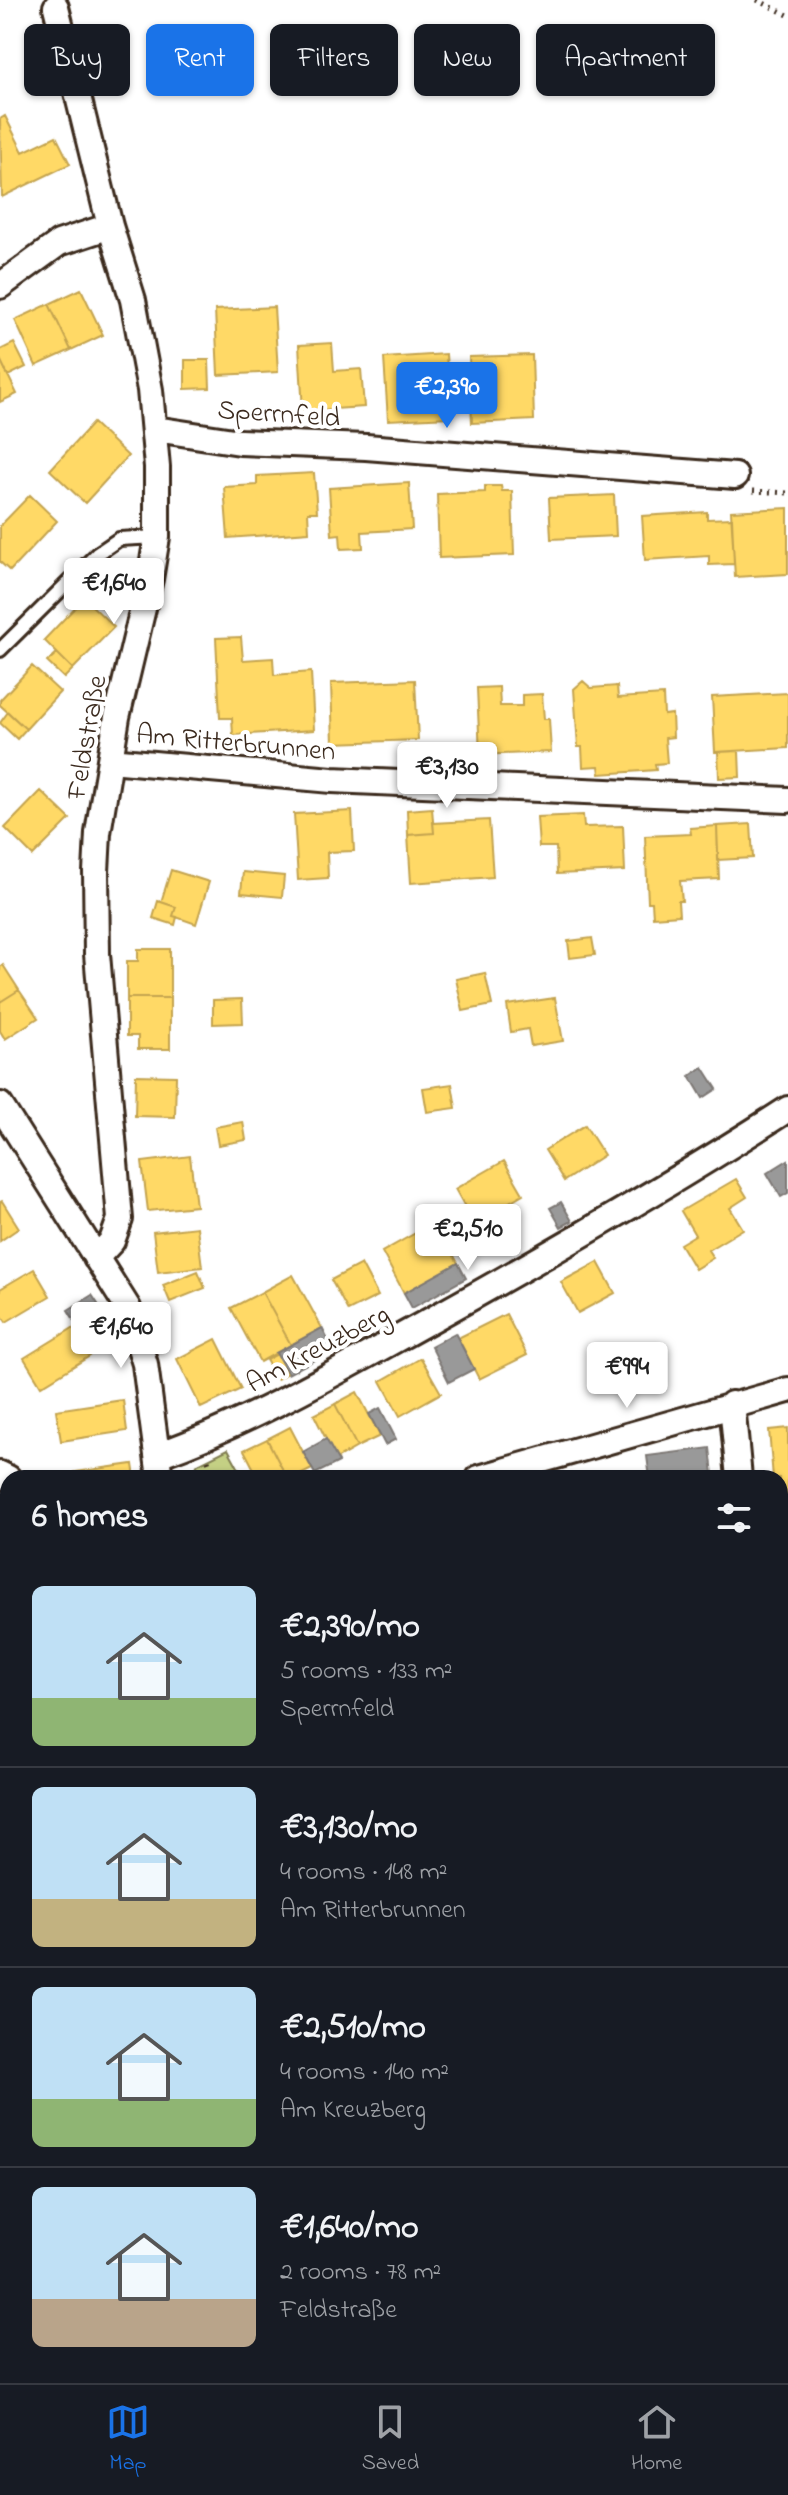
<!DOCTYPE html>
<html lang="en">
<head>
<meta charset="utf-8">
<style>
	body { margin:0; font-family:"Indie Flower",sans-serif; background:#242831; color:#f1f3f6; height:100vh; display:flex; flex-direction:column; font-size:30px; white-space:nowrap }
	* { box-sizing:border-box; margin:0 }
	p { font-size:26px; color:#9ea1a6 }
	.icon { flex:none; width:44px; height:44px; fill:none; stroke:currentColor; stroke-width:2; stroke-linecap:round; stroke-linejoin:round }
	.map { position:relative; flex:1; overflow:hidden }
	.sheet { position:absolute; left:0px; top:1470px; width:788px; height:914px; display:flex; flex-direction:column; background:#171b24; border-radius:24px 24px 0 0; box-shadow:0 2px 6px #0004 }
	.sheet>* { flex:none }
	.guide { position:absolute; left:24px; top:24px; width:740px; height:72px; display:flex; gap:16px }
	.price { position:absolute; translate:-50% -68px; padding:0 18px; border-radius:8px; background:#fff; color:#222; font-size:26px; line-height:52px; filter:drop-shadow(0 2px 4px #0008) }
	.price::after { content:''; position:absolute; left:50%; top:48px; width:24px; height:18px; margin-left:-12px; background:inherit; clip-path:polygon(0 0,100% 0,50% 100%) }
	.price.current { background:#1a73e8; color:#fff }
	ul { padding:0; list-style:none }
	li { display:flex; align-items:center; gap:24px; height:200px; padding:0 32px }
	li+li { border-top:2px solid #363941 }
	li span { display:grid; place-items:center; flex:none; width:224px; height:160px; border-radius:12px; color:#555 }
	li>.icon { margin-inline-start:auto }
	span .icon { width:96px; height:96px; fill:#fffc; stroke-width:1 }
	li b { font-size:34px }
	h2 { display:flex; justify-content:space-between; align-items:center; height:96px; padding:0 32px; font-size:34px }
	.tag { padding:0 28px; border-radius:12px; background:#171b24; box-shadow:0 2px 6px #0004; font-size:28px; line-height:72px }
	.tag.current { background:#1a73e8; color:#fff }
	.tab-bar { display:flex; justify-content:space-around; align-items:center; height:112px; border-top:2px solid #363941; background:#171b24; font-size:22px; color:#9ea1a6 }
	.tab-bar a { display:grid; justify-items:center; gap:4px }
	.tab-bar .current { color:#1a73e8 }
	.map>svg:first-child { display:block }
	.built { fill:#faebe2 }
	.green { fill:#c4d084; stroke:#807d51; stroke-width:2 }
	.homes { fill:#ffd966; stroke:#c4a450; stroke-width:2 }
	.shops { fill:#e06666; stroke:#ae5450; stroke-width:2 }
	.industry { fill:#999; stroke:#7d7874; stroke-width:2 }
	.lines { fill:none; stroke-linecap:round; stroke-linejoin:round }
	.lane-casing { stroke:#3b2a1e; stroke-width:18 }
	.street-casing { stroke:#3b2a1e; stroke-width:30 }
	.secondary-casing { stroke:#3b2a1e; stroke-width:40 }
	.path { stroke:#3b2a1e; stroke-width:5; stroke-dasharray:2 6; stroke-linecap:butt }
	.lane { stroke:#fff; stroke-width:12 }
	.street { stroke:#fff; stroke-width:24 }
	.secondary { stroke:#fff; stroke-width:34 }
	.rail-casing { stroke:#3b2a1e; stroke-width:9 }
	.rail { stroke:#fff; stroke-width:6; stroke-dasharray:18; stroke-linecap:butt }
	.labels { text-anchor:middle; stroke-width:8; stroke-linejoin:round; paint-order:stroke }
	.street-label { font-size:28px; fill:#3b2a1e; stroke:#fff }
</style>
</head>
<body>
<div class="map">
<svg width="788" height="2383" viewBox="0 0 788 2383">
	<rect width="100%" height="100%" fill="#fff"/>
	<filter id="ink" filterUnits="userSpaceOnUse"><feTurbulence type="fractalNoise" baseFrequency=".0125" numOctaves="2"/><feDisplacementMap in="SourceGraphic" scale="16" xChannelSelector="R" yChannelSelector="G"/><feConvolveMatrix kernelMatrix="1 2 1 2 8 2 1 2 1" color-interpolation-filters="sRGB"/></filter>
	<g filter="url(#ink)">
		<path class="built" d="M8,2091V2214L0,2216V2093Z
			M788,2178V2383H0V2295L8,2293V2376H780V2179Z"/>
		<path class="green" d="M228,1449L244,1478H189L198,1464Z"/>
		<path class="homes" d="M5,116L23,152L56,136L70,164L2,197L0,119Z
			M81,289L103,335L71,350L49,304Z
			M49,304L71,350L36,366L15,320Z
			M274,307L278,372L218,375L215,310Z
			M14,343L26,367L8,376L0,359V350Z
			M332,343L334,371L361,369L364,407L303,411L299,345Z
			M446,354L450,417L388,420L384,358Z
			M532,355L534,420L472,423L469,357Z
			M0,359L17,394L0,402Z
			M185,360H209L210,388L185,389Z
			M93,423L128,456L85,503L50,470Z
			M314,473L317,512H308L309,532L228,538L224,487L257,485V476Z
			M409,483L412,529L362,532L363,548L341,549L340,534L332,535L329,488Z
			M485,486H501L502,491H512L514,555L439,558L437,494L485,492Z
			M30,495L57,521L10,571L0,562V526Z
			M614,495L616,536L551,539L549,498Z
			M788,508V574L735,577L731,511Z
			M707,512V519L732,518L734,564L709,565V556L645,560L642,516Z
			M84,598L114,627L73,669L44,640Z
			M241,637L243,660L273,658L274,675L311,672L314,730L233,735L232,718H220L216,638Z
			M57,653L73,669L64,678L47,662Z
			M32,666L60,692L26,729L0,705V700Z
			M415,680L418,740L333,743L331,683Z
			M583,681L591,688L617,686L618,698L663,695L664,715L672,714L673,737L665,738L667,763L655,764L656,770L600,774L599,766L583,767L582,747H578L574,689Z
			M499,687L500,706H522V695L542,694L544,719H549L551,752L480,755L477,688Z
			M788,693V748L715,752L712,697Z
			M8,712L26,729L17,739L0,723Z
			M739,751L740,777L719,778L718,752Z
			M41,791L70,819L33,856L5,828Z
			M432,808L434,833L408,835L407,810Z
			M352,811L354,851L327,852L328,878L298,880L294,814Z
			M583,815L584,827L623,826L625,871L557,874L556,847H539L537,817Z
			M489,820L493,877L411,883L408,835L434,833L433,823Z
			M751,824L753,858L718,860L717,826Z
			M717,826L719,879L680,881L682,901H678L679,915L653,917L652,902H648L645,836L691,834L690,828Z
			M171,870L209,882L196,924L173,916L176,907L161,902Z
			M243,872L284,876L282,897L241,893Z
			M158,901L176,907L173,916L177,917L175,925L153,918Z
			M592,938L595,955L570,958L568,941Z
			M138,949H170V998H127V961H138Z
			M3,965L19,990L0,1002V967Z
			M485,973L492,1005L463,1011L456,979Z
			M19,990L38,1018L5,1039L0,1031V1002Z
			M127,998H170V1049H138V1036H127Z
			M555,998L563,1041L531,1046L528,1029L511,1032L507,1005Z
			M242,999L243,1023L213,1024V1000Z
			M136,1075L176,1076L175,1117L135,1116Z
			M452,1084L456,1108L427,1112L423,1088Z
			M243,1122L246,1140L218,1145L215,1127Z
			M585,1125L604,1155L564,1181L545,1150Z
			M190,1156L196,1206L148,1211L142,1162Z
			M504,1161L523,1194L474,1223L455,1189Z
			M736,1179L747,1197L730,1208L743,1229L708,1250L713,1258L695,1269L680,1244L695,1235L681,1211Z
			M2,1201L19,1228L0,1241V1202Z
			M435,1222L458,1263L404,1293L382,1252Z
			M197,1227L202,1267L158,1272L153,1232Z
			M598,1262L615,1293L578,1313L561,1282Z
			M361,1264L378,1296L348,1311L331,1280Z
			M34,1269L50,1296L6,1322L0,1313V1289Z
			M198,1271L205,1288L170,1302L163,1285Z
			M293,1275L322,1328L291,1345L262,1292Z
			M262,1292L291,1345L260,1362L231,1308Z
			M506,1314L527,1355L479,1379L458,1338Z
			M73,1328L90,1356L41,1386L24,1358Z
			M216,1339L241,1389L201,1408L177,1359Z
			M277,1354L287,1373L277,1379L266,1360Z
			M421,1358L441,1393L400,1416L381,1381Z
			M357,1392L380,1436L357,1447L335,1404Z
			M123,1400L127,1431L61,1441L56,1410Z
			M335,1404L357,1447L336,1459L314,1415Z
			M290,1427L312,1469L294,1478H287L267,1439Z
			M788,1428V1514L780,1515V1478H773L769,1430Z
			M267,1439L287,1478H258L257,1475L244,1450Z
			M133,1464L135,1478H76L75,1472Z
			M788,1514V1575L783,1576L780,1515Z
			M8,1547V1583L0,1588V1552Z
			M788,1600V1666L780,1667V1601Z
			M788,1666V1729L780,1730V1667Z
			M788,1729V1794L784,1795L780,1730Z
			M788,1794V1833L784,1795Z
			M8,1952V1988L0,1967V1955Z
			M788,2020V2066L780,2067V2021Z"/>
		<path class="shops" d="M8,2318V2376H221L223,2383H0V2320Z
			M376,2376H538L539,2383H377Z"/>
		<path class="industry" d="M703,1067L717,1089L703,1098L690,1076Z
			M788,1160V1193L781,1197L767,1173Z
			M561,1202L572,1221L561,1227L550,1208Z
			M458,1263L466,1278L412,1308L404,1293Z
			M92,1295L113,1327L88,1342L68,1310Z
			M322,1328L333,1350L288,1374L276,1353Z
			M455,1333L474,1369L449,1382L431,1346Z
			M380,1408L396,1439L385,1445L369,1414Z
			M326,1439L339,1462L315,1474L303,1452Z
			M710,1448L713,1474L650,1478L647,1456Z
			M8,1990V2020H7L0,1993Z"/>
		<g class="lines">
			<g class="lane-casing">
				<path id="lane" d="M0,650L97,554L119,539L157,537"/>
			</g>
			<g class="street-casing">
				<path id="street" d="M56,7L110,226L133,300L150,390L157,467V537L150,579L117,717L98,833L96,872L97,954L120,1219L112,1241L96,1258
					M0,286L59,243L110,226
					M155,429L240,442L366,447L735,476
					M110,760L332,780L788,800
					M0,1105L128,1308L145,1364L160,1478
					M732,1404L739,1478
					M158,1455C254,1421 342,1369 431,1320C552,1253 672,1184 788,1109
					M0,1474L8,1478
					M479,1478L788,1390"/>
			</g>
			<g class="secondary-casing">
				<path id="secondary" d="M780,1978H788
					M0,2069L8,2066"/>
			</g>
			<path class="path" d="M757,0L788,15
				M753,491L788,493
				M208,1460L214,1478
				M780,1594L788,1593"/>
			<use href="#lane" class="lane"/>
			<use href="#street" class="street"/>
			<use href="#secondary" class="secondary"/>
			<g class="rail-casing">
				<path id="rail" d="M780,2135H788
					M780,2152H788
					M0,2246L8,2244
					M0,2264L8,2261"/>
			</g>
			<use href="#rail" class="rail"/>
		</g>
	</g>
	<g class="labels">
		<g class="street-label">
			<text transform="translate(279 412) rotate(4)" y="10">Sperrnfeld</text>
			<text transform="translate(85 737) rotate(-80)" y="10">Feldstraße</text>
			<text transform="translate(236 741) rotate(5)" y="10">Am Ritterbrunnen</text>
			<text transform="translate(317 1347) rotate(-28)" y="10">Am Kreuzberg</text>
		</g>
	</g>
</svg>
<b class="price current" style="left:447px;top:430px">€2,390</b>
<b class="price" style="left:114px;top:626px">€1,640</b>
<b class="price" style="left:447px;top:810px">€3,130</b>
<b class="price" style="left:468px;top:1272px">€2,510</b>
<b class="price" style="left:121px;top:1370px">€1,640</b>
<b class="price" style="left:627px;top:1410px">€994</b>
<div class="guide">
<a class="tag">Buy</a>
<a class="tag current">Rent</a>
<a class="tag">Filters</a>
<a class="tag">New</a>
<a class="tag">Apartment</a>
</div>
<section class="sheet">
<h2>6 homes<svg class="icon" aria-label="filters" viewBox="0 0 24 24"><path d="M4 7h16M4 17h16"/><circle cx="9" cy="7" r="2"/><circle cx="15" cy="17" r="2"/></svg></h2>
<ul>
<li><span style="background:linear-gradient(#bfe0f5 70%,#8fb573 0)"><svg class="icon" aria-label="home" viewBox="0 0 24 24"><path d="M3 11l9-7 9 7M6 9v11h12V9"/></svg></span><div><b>€2,390/mo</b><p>5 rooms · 133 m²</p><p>Sperrnfeld</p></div></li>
<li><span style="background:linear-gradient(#bfe0f5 70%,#c2b280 0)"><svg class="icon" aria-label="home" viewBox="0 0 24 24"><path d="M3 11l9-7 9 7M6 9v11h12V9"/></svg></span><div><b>€3,130/mo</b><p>4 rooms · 148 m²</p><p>Am Ritterbrunnen</p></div></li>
<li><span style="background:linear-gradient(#bfe0f5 70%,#8fb573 0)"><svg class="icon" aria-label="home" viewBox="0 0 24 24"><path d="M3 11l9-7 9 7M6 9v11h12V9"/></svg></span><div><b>€2,510/mo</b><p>4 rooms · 140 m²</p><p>Am Kreuzberg</p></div></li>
<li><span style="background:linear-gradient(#bfe0f5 70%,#b9a48a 0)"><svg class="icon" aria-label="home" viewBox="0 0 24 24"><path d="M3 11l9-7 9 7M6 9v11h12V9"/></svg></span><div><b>€1,640/mo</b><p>2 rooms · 78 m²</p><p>Feldstraße</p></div></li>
</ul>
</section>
</div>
<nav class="tab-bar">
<a class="current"><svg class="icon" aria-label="map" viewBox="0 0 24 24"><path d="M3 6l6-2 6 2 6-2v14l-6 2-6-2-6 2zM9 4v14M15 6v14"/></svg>Map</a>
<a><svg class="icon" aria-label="saved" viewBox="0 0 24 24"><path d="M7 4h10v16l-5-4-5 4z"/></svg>Saved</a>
<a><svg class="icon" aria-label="home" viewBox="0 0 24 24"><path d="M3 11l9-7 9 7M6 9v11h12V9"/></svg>Home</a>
</nav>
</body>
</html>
